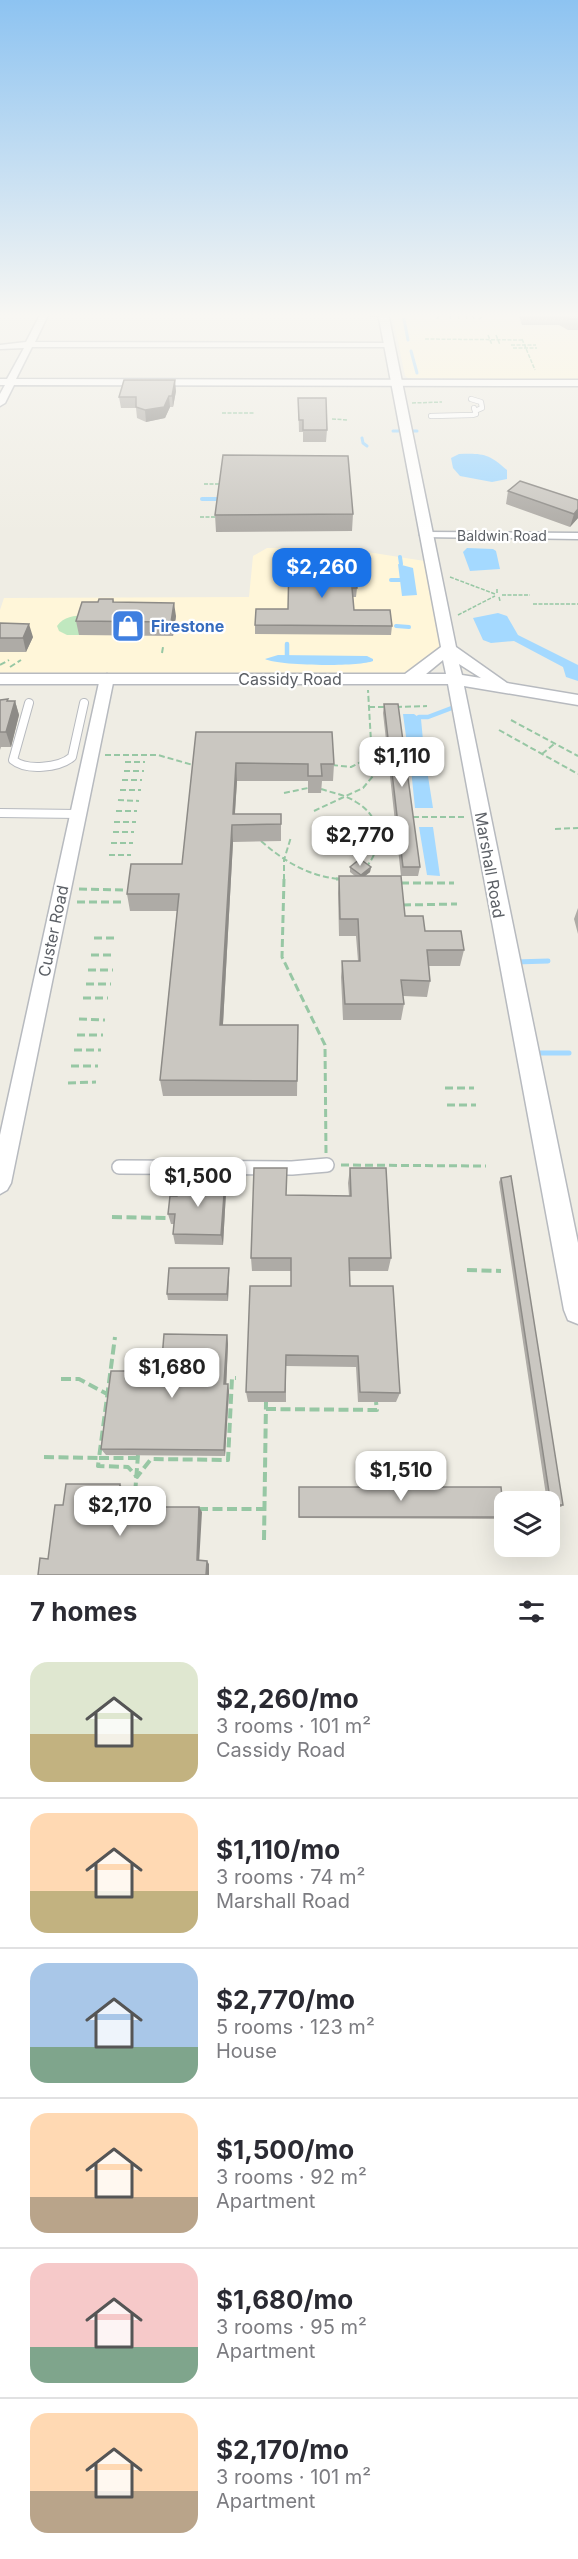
<!DOCTYPE html>
<html lang="en">
<head>
<meta charset="utf-8">
<style>
	body { margin:0; font-family:Inter,sans-serif; background:#f7f7f7; color:#2b2b33; height:100vh; display:flex; flex-direction:column; font-size:22px; white-space:nowrap }
	* { box-sizing:border-box; margin:0 }
	p { font-size:20px; color:#7c7c81 }
	.icon { flex:none; width:33px; height:33px; fill:none; stroke:currentColor; stroke-width:2; stroke-linecap:round; stroke-linejoin:round }
	.map { position:relative; height:1575px; overflow:hidden }
	.panel { display:flex; flex-direction:column; background:#fff; flex:1 }
	.panel>* { flex:none }
	.fabs { position:absolute; left:494px; top:1491px; display:grid; gap:12px }
	.fabs a { display:grid; place-items:center; width:66px; height:66px; border-radius:12px; background:#fff; box-shadow:0 6px 24px #0002; font-size:30px }
	.price { position:absolute; translate:-50% -51px; padding:0 14px; border-radius:12px; background:#fff; color:#222; font-size:20px; line-height:39px; filter:drop-shadow(0 2px 3px #0008) }
	.price::after { content:''; position:absolute; left:50%; top:36px; width:18px; height:14px; margin-left:-9px; background:inherit; clip-path:polygon(0 0,100% 0,50% 100%) }
	.price.selected { background:#1a73e8; color:#fff }
	ul { padding:0; list-style:none }
	li { display:flex; align-items:center; gap:18px; height:150px; padding:0 30px }
	li+li { border-top:2px solid #e1e1e2 }
	li span { display:grid; place-items:center; flex:none; width:168px; height:120px; border-radius:18px; color:#555 }
	li>.icon { margin-inline-start:auto }
	span .icon { width:72px; height:72px; fill:#fffc; stroke-width:1 }
	li b { font-size:26px }
	h2 { display:flex; justify-content:space-between; align-items:center; height:72px; padding:0 30px; font-size:26px }
	.map>svg:first-child { display:block }
	.commercial { fill:#fff6d9 }
	.green { fill:#c0e8bf }
	.water { fill:#a4d9ff }
	.lines { fill:none; stroke-linecap:round; stroke-linejoin:round }
	.stream-far3 { stroke:#a4d9ff; stroke-width:3 }
	.stream-far2 { stroke:#a4d9ff; stroke-width:4 }
	.stream-far1 { stroke:#a4d9ff; stroke-width:4.5 }
	.stream { stroke:#a4d9ff; stroke-width:5 }
	.service-far1-casing { stroke:#b7babf; stroke-width:6 }
	.service-casing { stroke:#b7babf; stroke-width:10 }
	.pedestrian-casing { stroke:#b7babf; stroke-width:16 }
	.minor-casing { stroke:#b7babf; stroke-width:3 }
	.tertiary-casing { stroke:#b7babf; stroke-width:3 }
	.path-far3 { stroke:#97c7a4; stroke-width:1.5; stroke-dasharray:4 1.5; stroke-linecap:butt }
	.path-far2 { stroke:#97c7a4; stroke-width:2; stroke-dasharray:6 3; stroke-linecap:butt }
	.path-far1 { stroke:#97c7a4; stroke-width:3; stroke-dasharray:8 4; stroke-linecap:butt }
	.path { stroke:#97c7a4; stroke-width:4; stroke-dasharray:10 4.5; stroke-linecap:butt }
	.service-far1 { stroke:#fff; stroke-width:4.5 }
	.service { stroke:#fff; stroke-width:8 }
	.pedestrian { stroke:#fff; stroke-width:13 }
	.minor { fill:#fff; fill-rule:evenodd }
	.tertiary { fill:#fff; fill-rule:evenodd }
	.wall { fill:#aeaba6 }
	.shaded-wall { fill:#8d8b87 }
	.building { fill:#cac7c1; stroke:#8d8b87; stroke-width:1.5 }
	.labels { text-anchor:middle; stroke-width:4.5; stroke-linejoin:round; paint-order:stroke }
	.far-street-label { font-size:14px; fill:#5c6066; stroke:#fff }
	.shop-label { font-size:16px; font-weight:bold; fill:#366cbe; stroke:#fff; text-anchor:start }
	.street-label { font-size:16px; fill:#5c6066; stroke:#fff }
</style>
</head>
<body>
<div class="map">
<svg width="578" height="1575" viewBox="0 0 578 1575">
	<rect width="100%" height="100%" fill="#efede4"/>
	<path class="commercial" d="M392,313H578V381L408,378L405,376Z
		M267,548L348,549L431,562L448,649L409,679H0V610L4,598L249,597L253,556Z"/>
	<path class="green" d="M85,615L79,635H67L59,631L57,626C64,616 74,616 85,615Z"/>
	<path class="water" d="M459,454C483,453 489,454 507,470V479L492,482L460,476L453,468L451,458Z
		M467,548L493,549L496,551L500,569L470,571L463,552Z
		M398,564L413,568L417,595L402,596Z
		M498,613L507,616L518,635L578,665V681L566,677L563,667L514,641L491,643L483,640L473,618Z
		M278,655L367,656L373,659V661C359,667 278,666 265,659Z
		M403,714H414L421,719L424,751H408Z
		M411,769L427,770L433,808H415Z
		M419,827H433L440,876L427,875Z"/>
	<g class="lines">
		<path class="stream-far3" d="M404,319L408,340
			M411,351L417,373
			M393,431H417
			M362,438L363,443L367,446"/>
		<path class="stream-far2" d="M202,499H219
			M400,557L401,564
			M391,580H400
			M396,626L409,627"/>
		<path class="stream-far1" d="M287,644V655
			M419,717H428L457,706"/>
		<path class="stream" d="M515,962L548,961
			M536,1053H569"/>
		<g class="service-far1-casing">
			<path id="service-far1" d="M471,399L481,402L482,408L475,411
				M431,416L472,415L476,414L474,408"/>
		</g>
		<g class="service-casing">
			<path id="service" d="M29,703L13,760C26,771 59,768 72,757L84,703
				M0,813L78,814"/>
		</g>
		<g class="pedestrian-casing">
			<path id="pedestrian" d="M119,1167L292,1168L327,1165"/>
		</g>
		<g class="minor-casing">
			<path id="minor" d="M41,313H49L35,342L389,343L393,345L389,347H32L16,379L578,380V386L14,385L5,403L0,406V394L5,385H0V379H7L24,348L0,349V345L26,342Z
				M353,313H386L387,314L383,316Z
				M426,532L578,533V539L422,537L420,535Z
				M107,674L114,678L11,1183L7,1190L0,1194V1135L100,678Z"/>
		</g>
		<g class="tertiary-casing">
			<path id="tertiary" d="M378,313H388L456,647L507,683L578,695V705L464,686L578,1243V1324L568,1320L564,1310L448,684H0V674H405L441,647ZM443,660L446,674H426ZM459,664L481,678L462,675Z"/>
		</g>
		<path class="path-far3" d="M449,315L451,319
			M458,315L459,319
			M466,315L467,319
			M473,315L474,319
			M437,319L440,314
			M479,319L484,316
			M488,335L492,345
			M496,335L500,345
			M425,339L522,340
			M522,339L535,370
			M511,345H536
			M513,348H537
			M412,403L442,402
			M222,413H255
			M332,419L348,420
			M204,484H220
			M200,517H218
			M450,577L495,594
			M497,589V593
			M502,595H530
			M499,597L500,601
			M533,604H578
			M458,615L495,596"/>
		<path class="path-far2" d="M162,653L163,647
			M0,665L9,660
			M10,667L21,660
			M369,707H384
			M396,707L427,706
			M511,720L578,756
			M499,730L578,774
			M542,754L554,744
			M105,755H158L193,765
			M405,761H435
			M125,762H145
			M332,765L351,767L363,761H390
			M124,771H144
			M122,780H142
			M321,789C333,793 346,795 356,802C381,816 384,845 367,866
			M120,790H141
			M284,793L308,788
			M118,800L139,801
			M116,811H137
			M314,811L363,788L373,776L368,690
			M413,817H467
			M114,822H136
			M555,829L578,828
			M113,832H134
			M261,841C285,862 308,876 340,879
			M111,843H133
			M109,855H131
			M284,880V860L291,837"/>
		<path class="path-far1" d="M284,879L282,957L325,1045L326,1153
			M336,879H340
			M401,883H454
			M79,889L125,890
			M77,902H123
			M403,905L457,904
			M94,938H118
			M91,955H115
			M88,970H113
			M86,984H111
			M83,998H108
			M79,1019L105,1020
			M77,1035H103
			M74,1050H101
			M71,1066H98
			M68,1083L96,1082
			M445,1088H474
			M447,1105H476
			M341,1165L486,1166"/>
		<path class="path" d="M112,1217L170,1218
			M467,1270L501,1271
			M61,1379H79L107,1394
			M266,1409L377,1410L376,1402
			M44,1457L99,1458L115,1337
			M138,1458H99L98,1466L128,1467L137,1477L151,1459L228,1460L232,1378H236
			M123,1495H135
			M134,1507L138,1455
			M198,1509H264
			M264,1540L266,1402"/>
		<use href="#service-far1" class="service-far1"/>
		<use href="#service" class="service"/>
		<use href="#pedestrian" class="pedestrian"/>
		<use href="#minor" class="minor"/>
		<use href="#tertiary" class="tertiary"/>
	</g>
	<path class="wall" d="M518,313H578V330H568L559,325H522Z
		M176,391L173,407H170L165,418L146,422L137,418L136,408H121L119,397Z
		M298,398L327,430L326,442H303V432H299Z
		M508,491L578,500V518L570,527L506,504Z
		M353,514L352,531L216,532L215,515Z
		M304,563L357,588L356,597H353L354,610L392,626L391,635L255,634V625L288,609Z
		M113,599L114,602L176,616L173,636L79,635L76,621L98,602Z
		M0,623L33,637L26,652H0Z
		M0,700L8,701H15L19,715L11,747H1L0,750Z
		M384,704L420,867L418,876H401L383,713Z
		M196,732L334,764L333,781H322L321,793H308V781H237L235,814H281V841L233,842L223,1025H298L297,1096H163L160,1080L177,911H130L127,894L182,864Z
		M350,867H371L370,872L365,876L405,916L425,931L464,950L460,966H429L430,981L427,997L403,996L404,1004L401,1020H343L341,977L342,961H358L356,936H339L338,893L339,876H355L350,872Z
		M578,908V934L574,919Z
		M350,1168L391,1258L388,1271H349L350,1286L400,1393L396,1402H358L356,1367L286,1366V1402H248L246,1392L291,1286V1271H252L251,1258L349,1196L348,1183Z
		M501,1178L563,1505L561,1507L549,1506V1502H547L499,1182Z
		M226,1192L223,1245L175,1244L173,1234L174,1224H171L168,1214L177,1196Z
		M229,1268V1275L228,1301L168,1300L167,1294Z
		M227,1335L228,1344L226,1384L229,1391L225,1456L106,1455L101,1449L161,1371Z
		M299,1487L504,1518L502,1519L299,1518Z"/>
	<path class="shaded-wall" d="M175,380L176,391L173,407L172,396Z
		M169,396L170,407L165,418L146,422L145,410Z
		M578,509V518L570,527L574,514Z
		M174,603L176,616L173,636L171,622Z
		M29,624L33,637L26,652L23,638Z
		M15,701L19,715L11,747L6,732Z
		M236,763L237,781L234,825L233,814Z
		M232,825L233,842L222,1041L220,1025Z
		M371,867L370,872L360,880L361,875Z
		M225,1181L226,1192L223,1245L221,1235Z
		M229,1268V1275L228,1301L227,1294Z
		M227,1335L228,1344L226,1391L224,1384Z
		M228,1384L229,1391L225,1456L224,1450Z
		M120,1484L124,1490L122,1512L117,1507Z
		M199,1507L202,1512L199,1564L197,1560Z
		M207,1561L209,1564V1575H206Z"/>
	<path class="building" d="M524,313H578V319H570L561,314Z
		M124,380H175L172,396H169L164,407L145,410L136,407V397H119Z
		M298,398H326L327,430H303V420H299Z
		M223,455L348,456L353,514L215,515Z
		M520,481L578,500V509L574,514L508,491Z
		M291,561H304V563L355,564L357,588H352L354,610H390L392,626L255,625L256,609H288L289,563Z
		M99,599H113V602L174,603L171,622L76,621L82,602H98Z
		M0,623L29,624L23,638H0Z
		M8,699L7,701H15L6,732H0V700Z
		M384,704H398L420,867H403Z
		M196,732H332L334,764H321L322,776H308V764L236,763L233,814H281V824L232,825L220,1025H298L297,1081L160,1080L179,894H127L131,864H182Z
		M360,859L371,867L361,875L350,867Z
		M339,876H401L405,916H423L425,931H461L464,950H427L430,981L401,980L404,1004H345L342,961H360L358,919H340Z
		M254,1168H287L286,1195L351,1196L350,1168H386L391,1258H349L350,1286H393L400,1393L360,1392L358,1356L286,1355L285,1392H246L250,1286H291V1258H251Z
		M511,1176L563,1505H551L501,1178Z
		M179,1180L225,1181L221,1235L173,1234L175,1214H168L170,1196H177Z
		M169,1268H229L227,1294H167Z
		M164,1334L227,1335L224,1384H228L224,1450L101,1449L111,1371H161Z
		M66,1484H120L117,1507H199L197,1560L207,1561L206,1575H38L40,1558L48,1559L55,1505H63Z
		M299,1487H501L504,1517H299Z"/>
	<linearGradient id="sky" x2="0" y2="1"><stop stop-color="#8dc3f1"/><stop offset="0.59" stop-color="#f8f7f3"/><stop offset="1" stop-color="#f8f7f3" stop-opacity="0"/></linearGradient>
	<rect width="578" height="534" fill="url(#sky)"/>
	<defs>
		<g id="shop-square" transform="scale(1.725)"><rect x="-9" y="-9" width="18" height="18" rx="4" fill="#3f7fe0" stroke="#fff"/><path d="M-5-2.5h2.3a2.7 3.5 0 0 1 5.4 0H5L5.5 6h-11ZM-1.5-2.5h3a1.5 2.3 0 0 0-3 0Z" fill="#fff"/></g>
	</defs>
	<g fill-rule="evenodd">
		<use href="#shop-square" x="128" y="626"/>
	</g>
	<g class="labels">
		<g class="far-street-label">
			<text x="502" y="541">Baldwin Road</text>
		</g>
		<g class="shop-label">
			<text x="151" y="632">Firestone</text>
		</g>
		<g class="street-label">
			<text x="290" y="685">Cassidy Road</text>
			<text transform="translate(490 865) rotate(80)" y="6">Marshall Road</text>
			<text transform="translate(53 931) rotate(-78)" y="6">Custer Road</text>
		</g>
	</g>
</svg>
<div class="fabs">
<a><svg class="icon" aria-label="layers" viewBox="0 0 24 24"><path d="M12 4l9 5-9 5-9-5zM3 14l9 5 9-5"/></svg></a>
</div>
<b class="price selected" style="left:322px;top:599px">$2,260</b>
<b class="price" style="left:402px;top:788px">$1,110</b>
<b class="price" style="left:360px;top:867px">$2,770</b>
<b class="price" style="left:198px;top:1208px">$1,500</b>
<b class="price" style="left:172px;top:1399px">$1,680</b>
<b class="price" style="left:401px;top:1502px">$1,510</b>
<b class="price" style="left:120px;top:1537px">$2,170</b>
</div>
<section class="panel">
<h2>7 homes<svg class="icon" aria-label="filters" viewBox="0 0 24 24"><path d="M4 7h16M4 17h16"/><circle cx="9" cy="7" r="2"/><circle cx="15" cy="17" r="2"/></svg></h2>
<ul>
<li><span style="background:linear-gradient(#dfe7d0 60%,#c2b280 0)"><svg class="icon" aria-label="home" viewBox="0 0 24 24"><path d="M3 11l9-7 9 7M6 9v11h12V9"/></svg></span><div><b>$2,260/mo</b><p>3 rooms · 101 m²</p><p>Cassidy Road</p></div></li>
<li><span style="background:linear-gradient(#ffd9b3 65%,#c2b280 0)"><svg class="icon" aria-label="home" viewBox="0 0 24 24"><path d="M3 11l9-7 9 7M6 9v11h12V9"/></svg></span><div><b>$1,110/mo</b><p>3 rooms · 74 m²</p><p>Marshall Road</p></div></li>
<li><span style="background:linear-gradient(#a9c7e8 70%,#7fa58c 0)"><svg class="icon" aria-label="home" viewBox="0 0 24 24"><path d="M3 11l9-7 9 7M6 9v11h12V9"/></svg></span><div><b>$2,770/mo</b><p>5 rooms · 123 m²</p><p>House</p></div></li>
<li><span style="background:linear-gradient(#ffd9b3 70%,#b9a48a 0)"><svg class="icon" aria-label="home" viewBox="0 0 24 24"><path d="M3 11l9-7 9 7M6 9v11h12V9"/></svg></span><div><b>$1,500/mo</b><p>3 rooms · 92 m²</p><p>Apartment</p></div></li>
<li><span style="background:linear-gradient(#f6c9c9 70%,#7fa58c 0)"><svg class="icon" aria-label="home" viewBox="0 0 24 24"><path d="M3 11l9-7 9 7M6 9v11h12V9"/></svg></span><div><b>$1,680/mo</b><p>3 rooms · 95 m²</p><p>Apartment</p></div></li>
<li><span style="background:linear-gradient(#ffd9b3 65%,#b9a48a 0)"><svg class="icon" aria-label="home" viewBox="0 0 24 24"><path d="M3 11l9-7 9 7M6 9v11h12V9"/></svg></span><div><b>$2,170/mo</b><p>3 rooms · 101 m²</p><p>Apartment</p></div></li>
</ul>
</section>
</body>
</html>
